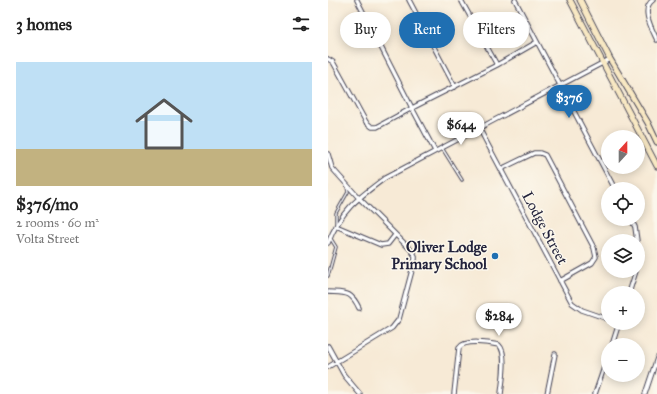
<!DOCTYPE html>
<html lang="en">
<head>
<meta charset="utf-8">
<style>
	body { margin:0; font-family:"IM FELL Great Primer",serif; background:#f6f6f6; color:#222; height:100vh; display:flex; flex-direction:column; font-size:15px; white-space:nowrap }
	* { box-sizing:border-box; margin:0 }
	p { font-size:13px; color:#767676 }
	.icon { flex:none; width:22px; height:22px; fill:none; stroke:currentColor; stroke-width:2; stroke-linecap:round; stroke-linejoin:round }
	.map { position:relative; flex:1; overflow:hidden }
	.side { display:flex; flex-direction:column; background:#fff; width:328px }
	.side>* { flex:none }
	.banner { position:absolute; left:12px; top:12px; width:257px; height:36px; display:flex; gap:8px }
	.needle { width:26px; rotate:21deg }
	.controls { position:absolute; left:273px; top:130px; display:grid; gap:8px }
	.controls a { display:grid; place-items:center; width:44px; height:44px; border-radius:50%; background:#fff; box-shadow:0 2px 10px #0003; font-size:20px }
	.price { position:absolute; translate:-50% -34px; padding:0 9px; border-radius:14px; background:#fff; color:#222; font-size:13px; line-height:26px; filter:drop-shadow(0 1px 2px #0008) }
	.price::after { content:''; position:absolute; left:50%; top:24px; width:12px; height:9px; margin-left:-6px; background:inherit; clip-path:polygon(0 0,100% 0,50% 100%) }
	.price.selected { background:#1f6fb2; color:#fff }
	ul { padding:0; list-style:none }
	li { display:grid; align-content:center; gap:8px; height:212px; padding:0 16px }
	li span { display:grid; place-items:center; height:124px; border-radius:0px; color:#555 }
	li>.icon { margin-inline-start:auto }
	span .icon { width:72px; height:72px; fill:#fffc; stroke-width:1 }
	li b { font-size:17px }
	h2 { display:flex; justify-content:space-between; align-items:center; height:48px; padding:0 16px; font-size:17px }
	.tag { padding:0 14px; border-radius:18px; background:#fff; box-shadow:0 2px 10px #0003; font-size:14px; line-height:36px }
	.tag.selected { background:#1f6fb2; color:#fff }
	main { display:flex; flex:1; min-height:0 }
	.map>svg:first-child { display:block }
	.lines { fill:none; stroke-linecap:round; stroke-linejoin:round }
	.lane-casing { stroke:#424052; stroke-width:3.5 }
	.street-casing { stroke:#424052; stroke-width:5.5 }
	.secondary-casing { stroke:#424052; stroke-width:7 }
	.lane { stroke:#fff; stroke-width:1.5 }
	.street { stroke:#fff; stroke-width:3.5 }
	.secondary { stroke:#f8e8c3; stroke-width:5 }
	.poi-dot { fill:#1f6fb2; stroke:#fbf7ec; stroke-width:1.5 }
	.labels { text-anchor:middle; stroke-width:3; stroke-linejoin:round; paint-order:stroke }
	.street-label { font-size:15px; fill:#22223b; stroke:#fbf7ec }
	.poi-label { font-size:15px; font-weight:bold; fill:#22223b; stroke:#fbf7ec; text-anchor:end }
</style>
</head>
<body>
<main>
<section class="side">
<h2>3 homes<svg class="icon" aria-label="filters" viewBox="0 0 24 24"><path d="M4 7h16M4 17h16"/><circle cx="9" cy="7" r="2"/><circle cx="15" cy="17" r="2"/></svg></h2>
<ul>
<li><span style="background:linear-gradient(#bfe0f5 70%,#c2b280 0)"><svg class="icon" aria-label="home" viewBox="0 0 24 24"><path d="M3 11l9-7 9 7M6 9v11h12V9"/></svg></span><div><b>$376/mo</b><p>2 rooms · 60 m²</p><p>Volta Street</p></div></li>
</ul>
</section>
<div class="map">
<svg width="329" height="394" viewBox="0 0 329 394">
	<rect width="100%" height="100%" fill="#fbf7ec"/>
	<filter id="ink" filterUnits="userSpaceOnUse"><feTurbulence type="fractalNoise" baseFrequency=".025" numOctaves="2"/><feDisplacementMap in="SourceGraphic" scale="8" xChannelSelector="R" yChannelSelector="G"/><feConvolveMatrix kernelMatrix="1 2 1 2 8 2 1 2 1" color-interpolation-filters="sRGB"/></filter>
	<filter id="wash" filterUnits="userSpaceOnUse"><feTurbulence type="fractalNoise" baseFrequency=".012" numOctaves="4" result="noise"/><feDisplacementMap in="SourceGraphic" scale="16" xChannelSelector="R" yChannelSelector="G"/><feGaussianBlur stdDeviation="0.9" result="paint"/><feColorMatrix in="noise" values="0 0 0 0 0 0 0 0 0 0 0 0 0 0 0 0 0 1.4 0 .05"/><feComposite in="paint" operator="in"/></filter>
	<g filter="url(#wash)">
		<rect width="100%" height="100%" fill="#f7ead6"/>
	</g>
	<g filter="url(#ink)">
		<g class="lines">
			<g class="lane-casing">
				<path id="lane" d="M114,148L134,180
					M8,224V213L20,192L19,187
					M0,276L8,247L3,239"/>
			</g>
			<g class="street-casing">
				<path id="street" d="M29,0L84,108L107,151
					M81,0L127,87
					M133,0L169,65
					M187,0L287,189
					M325,0C312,9 324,29 329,40
					M0,59L5,62L38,122L44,127H49L84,108L169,65L209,42
					M151,128L244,303L254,310L280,319
					M0,154L4,168L30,197L84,251L87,256V259L71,319L64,328L0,367
					M173,169L206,153H212L217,155L266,248L268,257L264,263L232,281
					M303,219L307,227L309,241
					M8,226L53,245L60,244L67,235
					M0,243C13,210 30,198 57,178L282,59
					M310,251V261
					M0,292C18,293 23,291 31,308
					M301,293L308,271
					M284,345L291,323
					M0,346L16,375L32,394
					M126,394L131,348C136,339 162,343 171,345C180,353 174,383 173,394
					M219,394L227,354
					M267,394L280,356
					M317,394L329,358"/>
			</g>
			<g class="secondary-casing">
				<path id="secondary" d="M242,0L329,166
					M252,0L282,59L320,123L329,142"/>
			</g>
			<use href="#lane" class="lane"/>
			<use href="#street" class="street"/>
			<use href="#secondary" class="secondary"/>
		</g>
	</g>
	<circle class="poi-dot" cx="167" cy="256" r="4"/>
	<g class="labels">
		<g class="street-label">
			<text transform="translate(217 228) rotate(62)" y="5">Lodge Street</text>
		</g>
		<g class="poi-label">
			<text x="159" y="252">Oliver Lodge<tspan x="159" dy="17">Primary School</tspan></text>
		</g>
	</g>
</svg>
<div class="controls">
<a><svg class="needle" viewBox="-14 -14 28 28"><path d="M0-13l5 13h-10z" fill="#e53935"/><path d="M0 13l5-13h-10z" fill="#767676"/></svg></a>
<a><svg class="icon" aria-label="locate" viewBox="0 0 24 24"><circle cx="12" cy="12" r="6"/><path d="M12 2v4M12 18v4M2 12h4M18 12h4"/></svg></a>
<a><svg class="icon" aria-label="layers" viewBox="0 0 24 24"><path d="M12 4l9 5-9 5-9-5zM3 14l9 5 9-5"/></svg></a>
<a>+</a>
<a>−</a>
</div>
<b class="price selected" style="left:241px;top:119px">$376</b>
<b class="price" style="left:133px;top:146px">$644</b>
<b class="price" style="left:171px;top:337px">$284</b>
<div class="banner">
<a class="tag">Buy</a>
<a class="tag selected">Rent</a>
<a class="tag">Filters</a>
</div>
</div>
</main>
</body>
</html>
